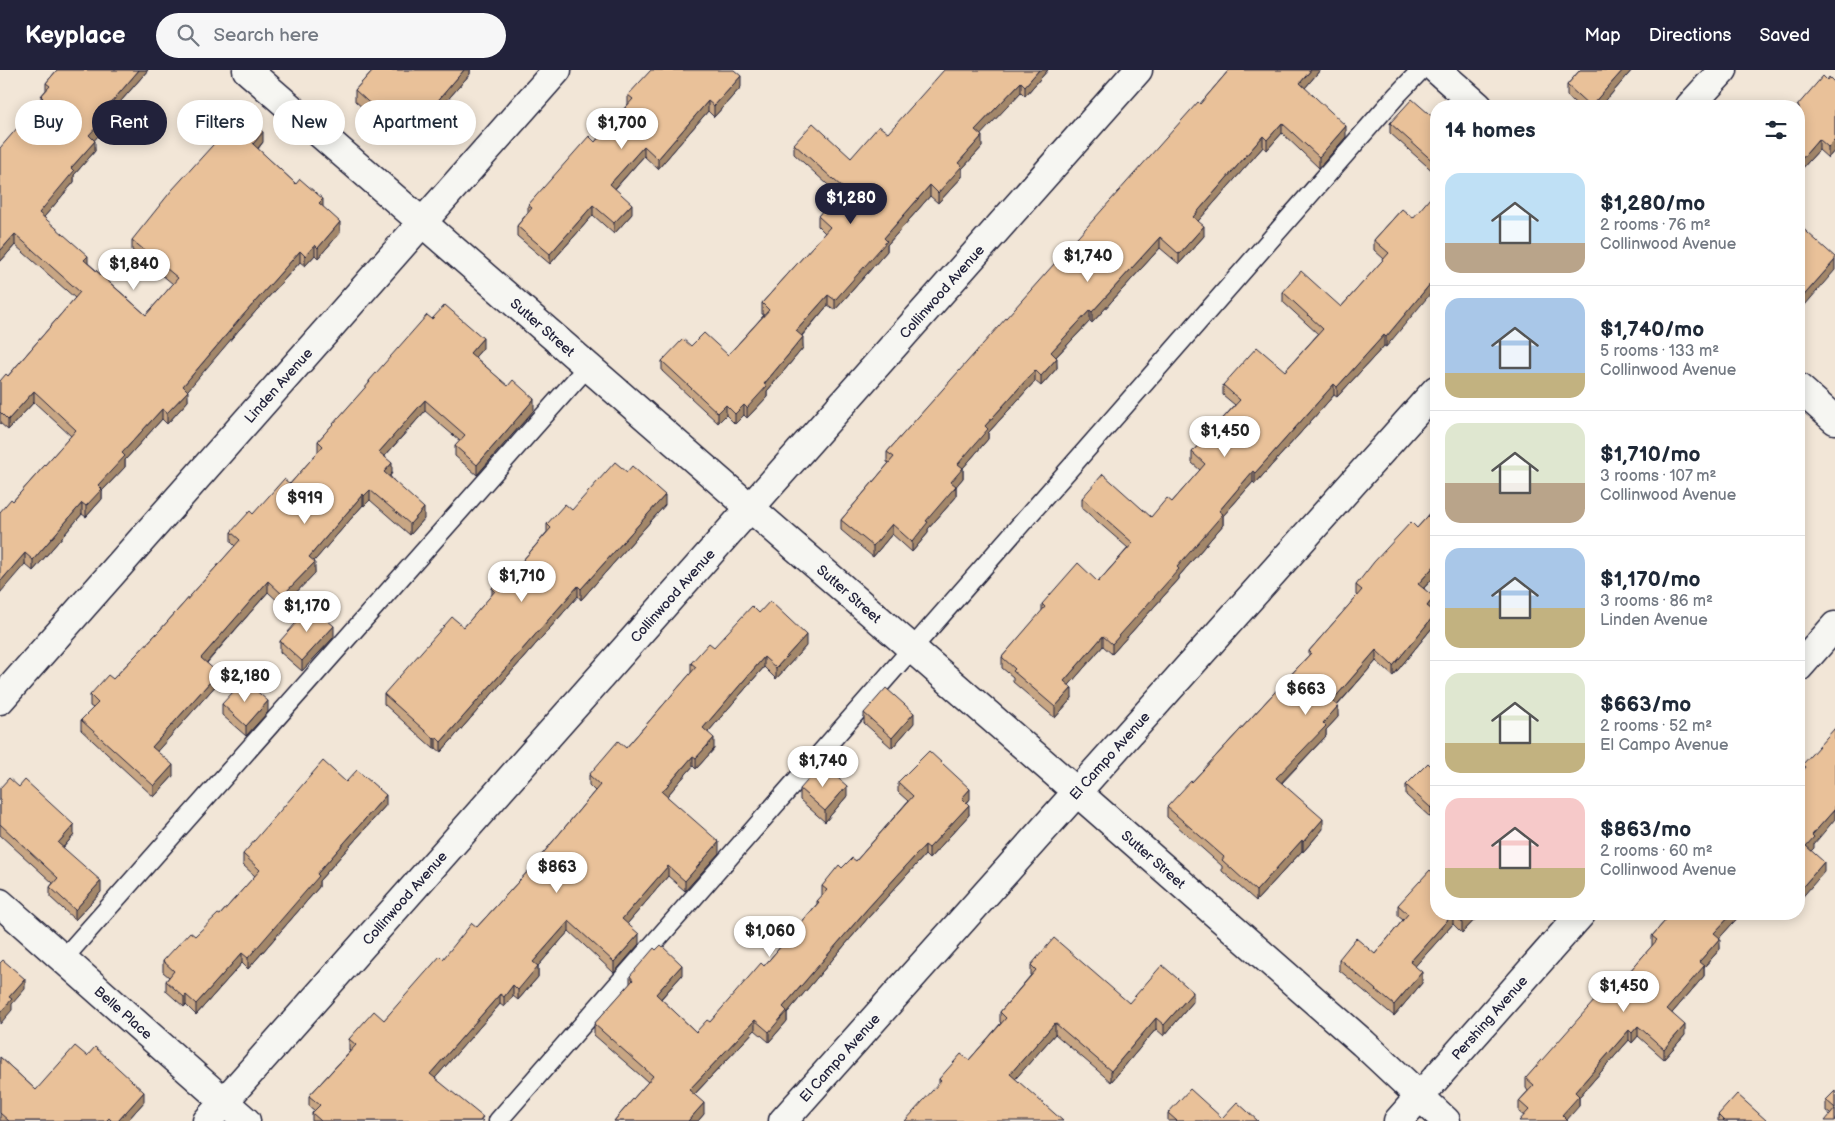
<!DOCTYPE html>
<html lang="en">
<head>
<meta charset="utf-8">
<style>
	body { margin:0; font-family:"Balsamiq Sans",sans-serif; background:#f6f6f7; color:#1f2937; height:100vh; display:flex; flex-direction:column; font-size:19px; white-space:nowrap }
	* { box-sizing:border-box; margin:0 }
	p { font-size:16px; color:#747a83 }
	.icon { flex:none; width:28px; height:28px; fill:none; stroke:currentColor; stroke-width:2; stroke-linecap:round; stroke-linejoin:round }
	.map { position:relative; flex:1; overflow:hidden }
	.sheet { position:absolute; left:1430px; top:30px; width:375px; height:820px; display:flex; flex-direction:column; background:#fff; border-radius:20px; box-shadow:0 2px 12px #0003 }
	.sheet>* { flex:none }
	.top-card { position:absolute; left:15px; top:30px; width:475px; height:45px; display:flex; gap:10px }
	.price { position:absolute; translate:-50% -42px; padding:0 11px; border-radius:18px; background:#fff; color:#222; font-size:16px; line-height:32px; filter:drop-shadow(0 1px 2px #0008) }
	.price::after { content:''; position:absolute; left:50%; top:30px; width:15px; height:11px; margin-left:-8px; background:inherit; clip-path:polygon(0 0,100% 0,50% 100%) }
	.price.selected { background:#22223b; color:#fff }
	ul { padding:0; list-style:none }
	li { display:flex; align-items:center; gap:15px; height:125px; padding:0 15px }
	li+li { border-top:1px solid #e0e1e3 }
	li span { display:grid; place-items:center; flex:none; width:140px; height:100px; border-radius:15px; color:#555 }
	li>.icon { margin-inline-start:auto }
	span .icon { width:60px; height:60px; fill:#fffc; stroke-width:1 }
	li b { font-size:21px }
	h2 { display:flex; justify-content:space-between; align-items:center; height:60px; padding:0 15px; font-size:21px }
	.tag { padding:0 18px; border-radius:22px; background:#fff; box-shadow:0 2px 12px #0003; font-size:18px; line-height:45px }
	.tag.selected { background:#22223b; color:#fff }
	header { display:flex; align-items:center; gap:30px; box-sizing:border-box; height:70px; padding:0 25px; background:#22223b; color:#fff }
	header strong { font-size:24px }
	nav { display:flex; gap:28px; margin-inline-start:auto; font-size:18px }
	.search { width:350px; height:45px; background:#f6f6f7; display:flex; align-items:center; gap:12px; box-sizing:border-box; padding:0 18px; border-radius:28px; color:#747a83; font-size:19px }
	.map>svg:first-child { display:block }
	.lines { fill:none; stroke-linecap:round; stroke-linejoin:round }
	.lane-casing { stroke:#22223b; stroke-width:21 }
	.street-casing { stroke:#22223b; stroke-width:31 }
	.lane { stroke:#f6f6f2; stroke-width:18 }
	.street { stroke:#f6f6f2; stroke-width:28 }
	.wall { fill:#c8a684; stroke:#22223b }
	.shaded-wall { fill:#a3876b; stroke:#22223b }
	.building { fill:#e9c199; stroke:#22223b }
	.labels { text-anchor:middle; stroke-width:5; stroke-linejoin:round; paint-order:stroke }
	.street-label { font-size:14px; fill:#22223b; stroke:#f6f6f2 }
</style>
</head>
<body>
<header>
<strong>Keyplace</strong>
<div class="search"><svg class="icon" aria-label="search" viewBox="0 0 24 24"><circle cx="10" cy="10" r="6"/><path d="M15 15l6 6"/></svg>Search here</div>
<nav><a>Map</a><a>Directions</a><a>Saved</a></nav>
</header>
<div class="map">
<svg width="1835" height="1051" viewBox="0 0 1835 1051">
	<rect width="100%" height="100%" fill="#f2e6d7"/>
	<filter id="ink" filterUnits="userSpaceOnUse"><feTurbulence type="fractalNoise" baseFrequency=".02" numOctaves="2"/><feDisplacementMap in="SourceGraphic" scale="10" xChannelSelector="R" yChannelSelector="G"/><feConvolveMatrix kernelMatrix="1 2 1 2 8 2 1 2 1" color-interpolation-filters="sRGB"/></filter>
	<g filter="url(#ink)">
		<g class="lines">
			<g class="lane-casing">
				<path id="lane" d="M63,889L588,296
					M498,1051L1397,25L1421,0"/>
			</g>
			<g class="street-casing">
				<g id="street">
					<path id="s1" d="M247,0L1077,722L1363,973L1446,1051"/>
					<path d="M1437,0L1478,36"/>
					<path d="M1690,36L1723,0"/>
					<path d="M1799,318L1835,350"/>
					<path d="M1799,597L1835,556"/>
					<path id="s2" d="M0,630L557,0"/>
					<path id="s3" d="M0,833L246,1051"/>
					<path id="s4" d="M207,1051L1138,0"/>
					<path id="s5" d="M783,1051L1436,320"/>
					<path id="s6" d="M1398,1051L1581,844"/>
				</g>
			</g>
			<use href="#lane" class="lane"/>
			<use href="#street" class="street"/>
		</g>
		<path class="wall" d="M57,0H148L114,39V49L94,70L95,81L74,105V112L44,147L88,193L146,245L173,214L132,180V170L263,72L258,79L296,114L323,137L340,163L318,188L315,185L305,196L300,192L238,261L187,320L188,331L167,354L162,349L125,390V397L102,421V429L86,447L82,444L33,501L25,494L13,431L71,366L34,332L8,360L0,353V311L8,306L75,228L15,175L0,192L41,31V26L46,20V13Z
			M373,0H471L470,1V4L417,65L411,60L401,72L355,31V20Z
			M1048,0L1025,26L1021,22L980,65L982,77L962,99V107L938,133L930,126L887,175V181L835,240L828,235L802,266L803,278L767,321V327L747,348L744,345L735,354L726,345L718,353L662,301V291L691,276L728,285L764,245L762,244V233L825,163L818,156V146L838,124L794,84V74L851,88L888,63Z
			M1229,0H1320L1305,18L1346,67L1319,98L1282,63L1267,80L1263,77L1198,151L1204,166L1179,194L1160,178L1092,253L1090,251L1056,287L1057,298L1041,316L1035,311L988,363V369L963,398V408L956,416V427L928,459V463L912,482L892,464L873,487L841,460V450L889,393L887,392V382L1200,34Z
			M1580,0H1632L1601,36H1579L1567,26V15Z
			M1827,10L1835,13V80L1828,88L1819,80L1799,102V36Z
			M741,17L714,47L708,41L658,99L644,86L615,119L632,144L614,164L593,145L550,194L517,166V156L528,142V135L595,72L628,34V25Z
			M1436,50V104L1390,63V53Z
			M1402,139L1386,277L1384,276L1337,327L1334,325L1255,414L1253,412L1223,446V455L1179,506V509L1112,584L1103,576L1069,615L1072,628L1055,648L1013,612V607L1002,598V587L1042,542V534L1098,512L1128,478L1082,438V428L1151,447L1172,432L1200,400L1192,393V382L1235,335L1223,325V315L1285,301L1318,264L1283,232V222L1341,237L1384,189L1374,180V170Z
			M432,249L483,278L475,287L534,340L477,405L455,386V376L460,371L425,341L385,386L392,403L390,406L424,449L410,465L370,430L364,436L363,435L314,491L315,503L283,536L268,522L207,593L218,613L157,681L173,706L154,727L81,660V650L93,638L90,636V625L113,609L160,560L235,476L231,472V462L290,414L318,382V371L369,314V311Z
			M665,435L581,530L578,526L441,682L436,678L434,679L384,634V624L464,557L492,525V518L517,497L547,462V454L572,440Z
			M1436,437V505L1424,518L1434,537L1432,540L1436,553L1393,606L1376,591L1337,636L1338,647L1326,660V666L1282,713L1323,759L1303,782L1302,781L1256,831L1222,801V796L1167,747V737L1192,712L1309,585V581L1357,526L1356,525V515L1417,458Z
			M759,543L806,576L776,609L764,597L708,662L714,679L696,699L693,696L667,726L719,783L685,821L668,806L627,854L639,874L614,903L569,861L538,896V907L518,930L513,926L504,937L500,934L435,1008L483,1051H312V1043L315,1041L309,1036V1026L350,981L349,980V969L384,950L443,889L477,857L530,799L595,721L589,715V705L626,678L691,603V593L714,577Z
			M334,567L302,601L280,582V571Z
			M222,634L268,642L246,666L222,645Z
			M864,643L914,653L892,678L864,653Z
			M1436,701L1431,748L1406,725V715Z
			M346,712L386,735L319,811V817L248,899L242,893L196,945L186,935L184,937L166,921V911L169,907L163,902V891L195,866L220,845L255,806L243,795V784Z
			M898,712L970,729L967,733L969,745L929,789L925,785L867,849L787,943V951L769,972L755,960L694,1025L704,1044L698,1051H614L648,1012L594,965V954L630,914V906L682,905L661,929L696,962L710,952L764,896L817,834V831L822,826V816L842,798L856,791L908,731L898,722Z
			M0,718L74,765L63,778L101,822L75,850L50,827V817L53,813L0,765Z
			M800,719L847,726L825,752L800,730Z
			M1398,835L1480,844L1462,863L1453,854L1415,896L1422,913L1394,946L1339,900V889L1375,884L1403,850L1398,846Z
			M1671,844H1741L1719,868L1720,879L1704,897V906L1672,943L1685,965L1664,989L1638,966L1632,973L1629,970L1579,1027V1036L1524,1046L1519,1042V1031L1528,1021L1526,1018V1008L1623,909L1652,876V866Z
			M1031,895L1129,933L1193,932L1164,966L1156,959L1111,1012L1055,964L1015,1009L939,1013V1009L969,990L1001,953L1000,952V942L1031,905Z
			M87,986L144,1032L127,1051H0V987L36,1020Z
			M1835,1021V1051L1830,1044L1826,1041V1030Z
			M1168,1043L1222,1048L1258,1051H1168Z
			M1718,1045L1767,1051H1718Z"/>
		<path class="shaded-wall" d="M139,0H148L114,39V49L89,76V65L110,34Z
			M464,0H471L470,1V4L417,65V55Z
			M1039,0H1048L1025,26V16Z
			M1311,0H1320L1300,24V13Z
			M1623,0H1632L1601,36H1591Z
			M741,6V17L714,47V36Z
			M1021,12V22L975,71V60Z
			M708,31V41L658,99V89Z
			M411,50V60L401,72V62Z
			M1282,53V63L1267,80V70Z
			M1346,56V67L1319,98V87Z
			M263,62V72L253,84V74Z
			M982,66V77L962,99V107L938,133V123L958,93Z
			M1263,66V77L1193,157V147Z
			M1819,69V80L1799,102V92Z
			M1835,70V80L1828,88V77Z
			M95,71V81L74,105V112L39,153V143L71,98Z
			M644,76V86L610,124V114Z
			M930,115V126L887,175V181L835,240V230L884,168Z
			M323,129V139L319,133Z
			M632,134V144L614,164V153Z
			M593,135V145L550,194V184Z
			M340,152V163L318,188V178Z
			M1204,156V166L1179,194V184Z
			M15,164V175L0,192V181Z
			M1160,167V178L1092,253V242Z
			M315,175V185L305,196V186Z
			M300,181V192L238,261L183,326V316L238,251Z
			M88,186V196L84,190Z
			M1835,190V200L1799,242V231Z
			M1436,207V217L1386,277V267Z
			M828,225V235L796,272V261Z
			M1090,240V251L1051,292V282Z
			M1384,265V276L1337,327V317Z
			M803,267V278L767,321V327L747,348V338L764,314Z
			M483,268V278L470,293V283Z
			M1057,288V298L1041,316V306Z
			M1035,300V311L988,363V369L963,398V408L954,419L956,416V427L928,459V463L912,482V472L951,412L958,394L985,356Z
			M1334,314V325L1255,414V403Z
			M34,321V332L8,360V350Z
			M188,321V331L167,354V343Z
			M534,329V340L477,405V395Z
			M425,330V341L379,392V382Z
			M726,335V345L718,353V343Z
			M744,335V345L735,354V344Z
			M162,339V349L125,390V397L102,421V429L86,447V436L98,415L122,383Z
			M392,393V403L384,412V402Z
			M1253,401V412L1223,446V455L1179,506V509L1112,584V574L1177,497L1219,441Z
			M370,420V430L364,436V426Z
			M363,424V435L309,497V487Z
			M665,425V435L581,530V519Z
			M82,433V444L33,501V490Z
			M424,438V449L410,465V454Z
			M892,454V464L873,487V476Z
			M1802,467V478L1799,481V471Z
			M25,483V494L0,523V512Z
			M315,492V503L283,536V525Z
			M1436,494V505L1418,524V514Z
			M268,511V522L201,599V588Z
			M578,516V526L441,682V672Z
			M1434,527V537L1427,546V536Z
			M1436,543V553L1393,606V596Z
			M334,556V567L302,601V591Z
			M806,565V576L776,609V598Z
			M1103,566V576L1064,621V611Z
			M1376,580V591L1332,641V631Z
			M764,587V597L703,668V658Z
			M218,603V613L152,687V677Z
			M1072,618V628L1055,648V637Z
			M268,631V642L246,666V656Z
			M1338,636V647L1326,660V666L1276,718V708L1323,653Z
			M914,643V653L892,678V668Z
			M436,667V678L434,679V669Z
			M714,668V679L696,699V688Z
			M693,686V696L662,732V722Z
			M173,695V706L154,727V716Z
			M847,716V726L825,752V741Z
			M970,719V729L962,738V728Z
			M386,725V735L319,811V817L248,899V888L317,804Z
			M1436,732V742L1431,748V738Z
			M969,735V745L929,789V778Z
			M1835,739V749L1814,774V778L1806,786V776L1812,765Z
			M1323,749V759L1303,782V772Z
			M74,755V765L58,783V773Z
			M1302,770V781L1256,831V821Z
			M719,772V783L685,821V811Z
			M925,775V785L867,849L787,943V951L769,972V962L783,937L867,839Z
			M1824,792V802L1799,831V821Z
			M668,796V806L622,860V849Z
			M101,811V822L75,850V840Z
			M1453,844V854L1410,902V892Z
			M1471,844H1480L1462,863V853Z
			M1732,844H1741L1714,874V863Z
			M569,851V861L538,896V907L518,930V920L533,892Z
			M639,864V874L614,903V892Z
			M1720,868V879L1704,897V906L1667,949V939L1699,892Z
			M242,883V893L196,945V934Z
			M682,895V905L656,934V924Z
			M1422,902V913L1394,946V935Z
			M25,909V919L12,934V940L0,954V943L9,927Z
			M513,915V926L504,937V927Z
			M1193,922V932L1164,966V955Z
			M500,924V934L430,1014V1004Z
			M186,925V935L184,937V927Z
			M1156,948V959L1111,1012V1001Z
			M755,950V960L689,1030V1020Z
			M1055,953V964L1010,1015V1004Z
			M1685,955V965L1664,989V979Z
			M1638,956V966L1632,973V963Z
			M1629,960V970L1579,1027V1036L1566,1051L1562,1045L1575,1022Z
			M144,1022V1032L127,1051H118Z
			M704,1033V1044L698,1051H688Z"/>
		<path class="building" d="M57,0H139L110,34L114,38L89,65L95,71L71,98L74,101L39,143L88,186L84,190L146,245L178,208L132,170L172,120L242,43L263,62L253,74L296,114L300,109L323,129L319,133L340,152L318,178L315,175L305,186L300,181L238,251L183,316L188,321L167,343L162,339L122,383L125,386L98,415L102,419L86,436L82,433L33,490L25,483L0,512V442L11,429L13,431L76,360L34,321L8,350L0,342V311L6,304L8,306L80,222L15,164L0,181V78L43,28L41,26L50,16L46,13Z
			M373,0H464L417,55L411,50L401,62L355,20Z
			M651,0H734L741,6L714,36L708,31L658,89L644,76L610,114L632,134L614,153L593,135L550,184L517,156L532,138L528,135L589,66L595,72L633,29L628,25Z
			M944,0H1039L1025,16L1021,12L975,60L982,66L958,93L962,96L938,123L930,115L884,168L887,171L835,230L828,225L796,261L803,267L764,314L767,316L747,338L744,335L735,344L726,335L718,343L662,291L683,269L691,276L704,263L728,285L769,240L762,233L830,157L818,146L843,118L794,74L813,53L851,88L879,56L888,63Z
			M1229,0H1311L1300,13L1346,56L1319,87L1282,53L1267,70L1263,66L1193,147L1204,156L1179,184L1160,167L1092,242L1090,240L1051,282L1057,288L1041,306L1035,300L985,356L988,359L958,394L963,398L951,412L956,416L926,451L928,452L912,472L892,454L873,476L841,450L894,387L887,382L1198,32L1200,34Z
			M1580,0H1623L1591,36H1590L1567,15Z
			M1823,6L1827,10L1829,7L1835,13V70L1828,77L1819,69L1799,92V36H1797Z
			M1412,29L1436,50L1435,52L1436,54V94L1390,53Z
			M1436,121V207L1386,267L1384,265L1337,317L1334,314L1255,403L1253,401L1219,441L1223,444L1177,497L1179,499L1112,574L1103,566L1064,611L1072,618L1055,637L1013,601L1015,599L1002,587L1045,537L1042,534L1078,493L1098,512L1133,473L1082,428L1103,404L1151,447L1167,428L1172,432L1205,394L1192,382L1240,330L1223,315L1257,277L1285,301L1323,259L1283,222L1301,201L1341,237L1389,183L1374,170L1402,139L1413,148Z
			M1799,155L1835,187V190L1799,231Z
			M445,235L483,268L470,283L508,316L513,310L534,329L477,395L455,376L465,365L425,330L379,382L392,393L384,402L424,438L410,454L370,420L364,426L363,424L309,487L315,492L283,525L268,511L201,588L218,603L152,677L173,695L154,716L81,650L98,633L90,625L108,605L113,609L160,560L240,470L231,462L250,441L253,444L284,409L290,414L323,376L318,371L370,312L369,311L427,245L432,249Z
			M615,392L627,402L632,396L665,425L581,519L578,516L441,672L436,667L434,669L384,624L452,547L464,557L495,521L492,518L513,494L517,497L551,458L547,454L565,434L572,440Z
			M1436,437V494L1418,514L1434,527L1427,536L1436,543L1393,596L1376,580L1332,631L1338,636L1323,653L1326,656L1276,708L1323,749L1303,772L1302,770L1256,821L1222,790L1224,787L1167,737L1191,711L1192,712L1311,583L1309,581L1362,520L1356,515L1374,492L1411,452L1417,458Z
			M1799,465L1802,467L1799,471Z
			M770,531L806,565L776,598L764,587L703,658L714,668L696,688L693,686L662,722L719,772L685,811L668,796L622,849L639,864L614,892L569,851L533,892L538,896L518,920L513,915L504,927L500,924L430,1004L483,1047L480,1051H321L312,1043L320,1035L309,1026L356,975L349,969L374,941L384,950L440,886L443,889L472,853L477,857L530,799L600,715L589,705L618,671L626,678L696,597L691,593L709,573L714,577L752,536L759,543Z
			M311,536L334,556L302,591L280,571Z
			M244,610L268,631L246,656L222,634Z
			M886,618L914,643L892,668L864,643Z
			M1835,658V739L1812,765L1814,767L1806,776L1824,792L1799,821V705L1806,697L1803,694Z
			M929,681L970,719L962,728L969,735L929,778L925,775L867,839L783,937L787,941L769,962L755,950L689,1020L704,1033L688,1051H614L653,1006L594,954L633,910L630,906L654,878L656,880L661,875L682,895L656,924L696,962L707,950L710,952L761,893L764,896L819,832L817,831L827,820L822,816L839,795L842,798L852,788L856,791L913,726L898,712Z
			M323,691L346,712L357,700L386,725L317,804L319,806L248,888L242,883L196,934L186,925L184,927L166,911L174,901L163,891L190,862L195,866L218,844L220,845L260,800L243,784Z
			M1428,693L1436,701V732L1431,738L1406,715Z
			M822,694L847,716L825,741L800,719Z
			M9,708L19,717L25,710L74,755L58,773L101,811L75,840L50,817L58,808L0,754V718Z
			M1430,800L1436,806V844H1471L1462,853L1453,844L1410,892L1422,902L1394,935L1339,889L1356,868L1375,884L1408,844L1398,835Z
			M1671,844H1732L1714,863L1720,868L1699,892L1704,896L1667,939L1685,955L1664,979L1638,956L1632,963L1629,960L1575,1022L1579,1026L1562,1045L1568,1051H1519L1529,1040L1519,1031L1534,1015L1526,1008L1618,904L1623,909L1657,870L1652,866Z
			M1054,868L1129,933L1162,895L1193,922L1164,955L1156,948L1111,1001L1055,953L1010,1004L1063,1051H905L941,1011L939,1009L961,984L969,990L1006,948L1000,942L1036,900L1031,895Z
			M3,890L25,909L9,927L12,929L0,943V893Z
			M75,976L87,986L95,977L144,1022L118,1051H112L109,1048L106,1051H9L0,1043V987L36,1020Z
			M1190,1019L1222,1048L1237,1032L1258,1051H1177L1168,1043Z
			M1835,1021V1038L1826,1030Z
			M1737,1024L1767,1051H1724L1718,1045Z
			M1835,1039V1051H1825Z"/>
	</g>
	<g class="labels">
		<g class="street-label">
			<text dy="5" stroke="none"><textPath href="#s4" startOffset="1108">Collinwood Avenue</textPath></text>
			<text dy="5" stroke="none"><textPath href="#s1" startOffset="392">Sutter Street</textPath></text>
			<text dy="5" stroke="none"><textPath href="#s2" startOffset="420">Linden Avenue</textPath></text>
			<text dy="5" stroke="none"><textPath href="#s1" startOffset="798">Sutter Street</textPath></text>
			<text dy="5" stroke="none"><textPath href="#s4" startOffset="702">Collinwood Avenue</textPath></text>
			<text dy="5" stroke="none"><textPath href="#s5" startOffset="490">El Campo Avenue</textPath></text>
			<text dy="5" stroke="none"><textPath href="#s1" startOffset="1202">Sutter Street</textPath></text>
			<text dy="5" stroke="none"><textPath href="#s4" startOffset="298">Collinwood Avenue</textPath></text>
			<text dy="5" stroke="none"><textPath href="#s3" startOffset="165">Belle Place</textPath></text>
			<text dy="5" stroke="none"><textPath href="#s6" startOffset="138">Pershing Avenue</textPath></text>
			<text dy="5" stroke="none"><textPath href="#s5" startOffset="85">El Campo Avenue</textPath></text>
		</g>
	</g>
</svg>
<b class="price" style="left:622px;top:80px">$1,700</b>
<b class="price selected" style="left:851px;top:155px">$1,280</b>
<b class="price" style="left:1088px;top:213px">$1,740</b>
<b class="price" style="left:134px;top:221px">$1,840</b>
<b class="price" style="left:1225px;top:388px">$1,450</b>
<b class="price" style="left:305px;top:455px">$919</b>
<b class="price" style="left:522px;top:533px">$1,710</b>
<b class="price" style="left:307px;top:563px">$1,170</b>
<b class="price" style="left:245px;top:633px">$2,180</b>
<b class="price" style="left:1306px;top:646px">$663</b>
<b class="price" style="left:823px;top:718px">$1,740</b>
<b class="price" style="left:557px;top:824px">$863</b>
<b class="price" style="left:770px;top:888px">$1,060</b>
<b class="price" style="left:1624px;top:943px">$1,450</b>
<div class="top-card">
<a class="tag">Buy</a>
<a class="tag selected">Rent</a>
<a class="tag">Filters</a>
<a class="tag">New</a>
<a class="tag">Apartment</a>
</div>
<section class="sheet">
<h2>14 homes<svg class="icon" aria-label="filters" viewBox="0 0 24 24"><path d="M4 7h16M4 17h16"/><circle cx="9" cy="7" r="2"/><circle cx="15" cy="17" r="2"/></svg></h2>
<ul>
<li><span style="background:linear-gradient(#bfe0f5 70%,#b9a48a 0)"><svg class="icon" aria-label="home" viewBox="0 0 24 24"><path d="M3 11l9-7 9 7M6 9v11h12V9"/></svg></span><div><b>$1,280/mo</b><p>2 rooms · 76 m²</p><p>Collinwood Avenue</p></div></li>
<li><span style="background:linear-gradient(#a9c7e8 75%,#c2b280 0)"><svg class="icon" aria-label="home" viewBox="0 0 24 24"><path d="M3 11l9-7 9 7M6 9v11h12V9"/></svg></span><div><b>$1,740/mo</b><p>5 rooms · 133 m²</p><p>Collinwood Avenue</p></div></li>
<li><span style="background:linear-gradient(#dfe7d0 60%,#b9a48a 0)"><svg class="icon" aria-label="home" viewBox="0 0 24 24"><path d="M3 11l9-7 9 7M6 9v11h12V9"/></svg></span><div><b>$1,710/mo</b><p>3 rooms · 107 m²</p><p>Collinwood Avenue</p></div></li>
<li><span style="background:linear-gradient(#a9c7e8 60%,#c2b280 0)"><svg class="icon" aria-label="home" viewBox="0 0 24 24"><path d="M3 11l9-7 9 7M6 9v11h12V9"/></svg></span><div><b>$1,170/mo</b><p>3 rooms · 86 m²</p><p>Linden Avenue</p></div></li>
<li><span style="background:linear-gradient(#dfe7d0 70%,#c2b280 0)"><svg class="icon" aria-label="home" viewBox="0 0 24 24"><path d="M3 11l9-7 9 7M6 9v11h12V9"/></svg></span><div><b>$663/mo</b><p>2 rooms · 52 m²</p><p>El Campo Avenue</p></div></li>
<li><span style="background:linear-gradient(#f6c9c9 70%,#c2b280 0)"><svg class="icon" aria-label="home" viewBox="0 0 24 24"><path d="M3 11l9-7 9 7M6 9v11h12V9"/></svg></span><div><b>$863/mo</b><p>2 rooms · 60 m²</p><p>Collinwood Avenue</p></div></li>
</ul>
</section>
</div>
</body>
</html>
